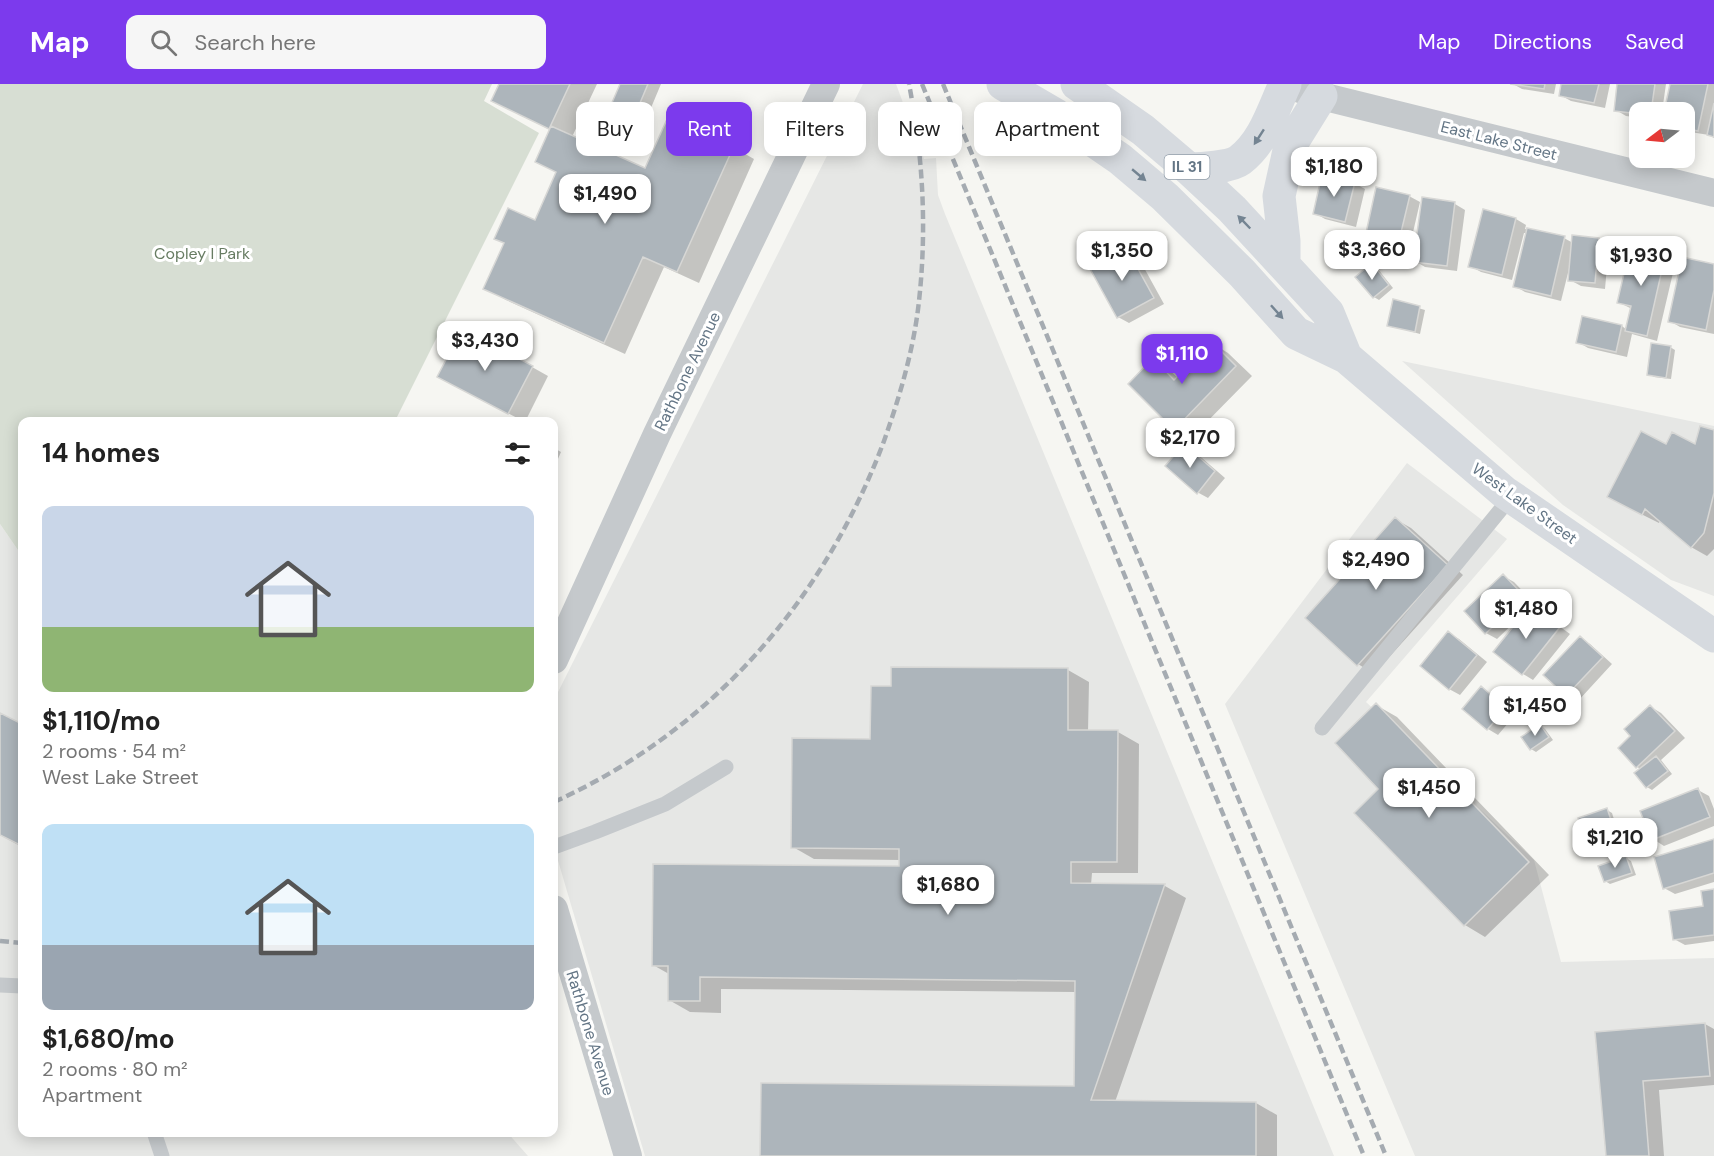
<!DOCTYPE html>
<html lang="en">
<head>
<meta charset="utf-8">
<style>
	body { margin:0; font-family:"DM Sans",sans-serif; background:#f6f6f6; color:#222; height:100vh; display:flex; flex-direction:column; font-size:22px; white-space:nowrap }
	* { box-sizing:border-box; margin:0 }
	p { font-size:20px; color:#767676 }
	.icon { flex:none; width:33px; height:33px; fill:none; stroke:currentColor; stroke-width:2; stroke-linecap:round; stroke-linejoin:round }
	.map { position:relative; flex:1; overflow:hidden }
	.drawer { position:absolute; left:18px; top:333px; width:540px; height:720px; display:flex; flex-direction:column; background:#fff; border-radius:12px; box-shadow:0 3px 15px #0003 }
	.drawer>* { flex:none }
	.guide { position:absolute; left:576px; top:18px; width:570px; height:54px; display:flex; gap:12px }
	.needle { width:39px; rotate:254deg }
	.tools { position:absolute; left:1629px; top:18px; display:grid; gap:12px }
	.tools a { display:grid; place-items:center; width:66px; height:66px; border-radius:12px; background:#fff; box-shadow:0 3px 15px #0003; font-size:30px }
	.price { position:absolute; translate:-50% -51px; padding:0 14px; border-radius:12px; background:#fff; color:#222; font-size:20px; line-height:39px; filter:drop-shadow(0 2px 3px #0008) }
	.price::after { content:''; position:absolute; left:50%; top:36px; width:18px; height:14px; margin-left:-9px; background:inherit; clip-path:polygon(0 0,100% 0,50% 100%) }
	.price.on { background:#7c3aed; color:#fff }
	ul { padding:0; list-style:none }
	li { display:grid; align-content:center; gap:12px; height:318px; padding:0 24px }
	li span { display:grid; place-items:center; height:186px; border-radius:12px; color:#555 }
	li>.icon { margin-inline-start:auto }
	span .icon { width:108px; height:108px; fill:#fffc; stroke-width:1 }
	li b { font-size:26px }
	h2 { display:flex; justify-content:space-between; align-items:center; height:72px; padding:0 24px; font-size:26px }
	.chip { padding:0 21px; border-radius:12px; background:#fff; box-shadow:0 3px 15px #0003; font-size:21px; line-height:54px }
	.chip.on { background:#7c3aed; color:#fff }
	header { display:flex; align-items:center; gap:36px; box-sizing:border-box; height:84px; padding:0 30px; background:#7c3aed; color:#fff }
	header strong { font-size:28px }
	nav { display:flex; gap:33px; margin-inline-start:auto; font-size:21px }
	.search { width:420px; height:54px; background:#f6f6f6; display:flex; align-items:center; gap:15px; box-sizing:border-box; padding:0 21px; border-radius:12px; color:#767676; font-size:22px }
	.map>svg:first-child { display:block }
	.built { fill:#e6e7e5 }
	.green { fill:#d7ded3 }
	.shadow { fill:#0003 }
	.building { fill:#adb5bb; stroke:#d7d7d5; stroke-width:1.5 }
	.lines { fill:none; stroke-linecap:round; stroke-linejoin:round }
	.lane { stroke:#c5c9cc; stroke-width:15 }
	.street { stroke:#c5c9cc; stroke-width:28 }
	.primary { stroke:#d6dadf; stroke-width:33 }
	.rail { stroke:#a5abb1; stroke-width:4.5; stroke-dasharray:9 4.5; stroke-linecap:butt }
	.oneway { fill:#748492 }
	.labels { text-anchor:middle; stroke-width:6; stroke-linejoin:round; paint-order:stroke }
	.shield { fill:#fff; stroke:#929eaa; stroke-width:1.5 }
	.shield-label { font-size:15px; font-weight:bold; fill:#637585 }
	.street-label { font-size:16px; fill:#637585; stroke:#fff }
	.park-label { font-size:16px; fill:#677c62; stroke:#fff }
</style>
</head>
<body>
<header>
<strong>Map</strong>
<div class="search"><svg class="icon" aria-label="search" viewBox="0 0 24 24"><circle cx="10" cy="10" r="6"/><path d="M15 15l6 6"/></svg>Search here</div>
<nav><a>Map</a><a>Directions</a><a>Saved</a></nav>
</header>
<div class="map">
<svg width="1714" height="1072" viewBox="0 0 1714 1072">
	<rect width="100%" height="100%" fill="#f6f6f2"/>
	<path class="built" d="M863,0H896L924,75L936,74L938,111L945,130L1334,1072H645L554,763V616Z
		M1402,277L1714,342V512L1671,496L1563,421Z
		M1407,379L1507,455L1366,618L1534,776L1561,878L1714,874V1072H1415L1225,620Z
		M0,440L22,472V1048H507L528,1072H0Z"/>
	<path class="green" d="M0,0H492L484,17L539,49L395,337L22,338V472L0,440Z"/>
	<path class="shadow" d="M500,0H597L572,53L646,86L733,63L754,75L699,199L664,183L625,270L506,216L485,204L535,138L557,89L537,78L550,46L492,16Z
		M621,0H661L640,50L607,34Z
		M1513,0H1556L1554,10L1522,5Z
		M1563,0H1610L1605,24L1571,17L1560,11Z
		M1619,0H1666L1662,28H1649L1645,27L1644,28H1640V34L1626,32L1616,26Z
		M1672,0H1714V54L1709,51L1684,47V28H1666Z
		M1354,99L1365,105L1356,143L1325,135L1315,129Z
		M1409,112L1420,118L1408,170L1376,164L1365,157Z
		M1455,120L1465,126L1457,187L1425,183L1415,177Z
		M1484,127L1516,135L1526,141L1525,145L1564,154L1573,159L1599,155L1609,161L1605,205L1581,202L1570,196L1571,185H1569L1561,217L1525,208L1515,202L1527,149H1524L1512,196L1481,188L1470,182Z
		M1126,165L1137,171L1164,220L1129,239L1118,233Z
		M1666,170L1676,176L1657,257L1632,250L1627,273L1588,264L1578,258L1622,242L1627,246L1632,225L1618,218Z
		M1372,181L1377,184L1393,204L1379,216L1374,213Z
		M1714,182V250L1680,243L1670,237Z
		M1394,217L1425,226L1420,250L1388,241Z
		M1212,259L1228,269L1252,292L1191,354L1175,344L1153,276L1169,286L1178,294Z
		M1670,263L1675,266L1671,295L1654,293L1649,290Z
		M532,283L548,292L525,338L455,302Z
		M1714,347V465L1707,472L1691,463L1660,436L1659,439L1625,422L1666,362H1696Z
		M1184,362L1195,368L1225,394L1208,414L1197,408Z
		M554,364L561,368L554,384Z
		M1395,435L1411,444L1463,491L1374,590L1358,580Z
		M1503,492L1514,498L1534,519L1532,522L1570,550L1533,596L1523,590L1524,532L1522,531L1497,555L1486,549L1466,527Z
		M1448,549L1459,555L1487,578L1460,611L1449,605Z
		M1580,554L1590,560L1612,580L1578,617L1567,611L1545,591Z
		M1068,586L1089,598L1088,648H1118L1139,660L1138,789H1092L1091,801L1165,802L1186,814L1115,1018L1256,1019L1277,1031V1072H761L1075,1004L1076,908L721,905V929L690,928L669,916V890L653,881L901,784V776L814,775L793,763L872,656Z
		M1481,604L1491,610L1515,631L1498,651L1488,645Z
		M1376,621L1397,633L1549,791L1485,853L1465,841Z
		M1651,623L1661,629L1685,654L1661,676L1672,690L1652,706L1647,703L1641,685L1637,683L1633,652Z
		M0,631L22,642V763L0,751Z
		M1540,642L1545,645L1553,656L1536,668L1531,665Z
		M1698,706L1709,712L1714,725V742L1664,762L1653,755Z
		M1607,726L1612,729L1620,754L1593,763L1588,760Z
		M1714,757V798L1675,810L1664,804Z
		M1626,774L1631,777L1636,791L1610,800L1605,797Z
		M1714,807V857L1685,861L1674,855L1705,824Z
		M1705,940L1714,945V1001L1659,1006L1664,1072H1607L1597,949Z"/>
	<path class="building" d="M499,0H570L549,45L491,17Z
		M620,0H648L629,45L605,35Z
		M1510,0H1545L1544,5Z
		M1561,0H1599L1594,19L1559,12Z
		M1617,0H1655L1651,28H1640V30L1614,27Z
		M1670,0H1708L1698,47L1684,44V28H1664Z
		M1714,19V53L1707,51Z
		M668,33L734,62L677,188L643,173L604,259L483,205L504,159L494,155L508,124L535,136L556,88L535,78L551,42L645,84Z
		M1322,90L1355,98L1345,138L1313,130Z
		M1376,103L1410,111L1397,165L1364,158Z
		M1422,113L1455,118L1447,182L1413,178Z
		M1483,125L1516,134L1502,191L1468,183Z
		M1527,144L1565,152L1551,212L1513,203Z
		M1572,151L1599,154L1595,199L1568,197Z
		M1631,160L1666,168L1647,252L1625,247L1631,222L1617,219Z
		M1126,163L1154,214L1117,234L1089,183Z
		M1682,173L1714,180V206L1706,246L1668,238Z
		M1372,179L1389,201L1373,214L1355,193Z
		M1393,215L1420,222L1415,248L1387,242Z
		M1582,232L1622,241L1616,268L1576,259Z
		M462,245L533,282L508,330L437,293Z
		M1212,258L1236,282L1174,346L1128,300L1153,274L1174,296Z
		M1651,259L1671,262L1666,294L1647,291Z
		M1700,342L1714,346V409L1704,449L1691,464L1645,425L1642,431L1607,413L1641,347L1666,360L1672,348L1695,360Z
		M1184,360L1215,387L1197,410L1165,382Z
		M1395,433L1448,481L1357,582L1305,534Z
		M1503,490L1525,513L1485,550L1464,527Z
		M1531,520L1560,543L1522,591L1493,568Z
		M1448,547L1477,571L1449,606L1420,582Z
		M1580,552L1603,573L1566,612L1543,591Z
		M891,583L1068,584V646H1118L1117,778H1071V799L1165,800L1091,1016L1256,1018V1072H760L761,999L1074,1002L1075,897L700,893V917H668V882H652L653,780L899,782V765L791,764L792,654L870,655L871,602H891Z
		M1481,602L1506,624L1487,646L1462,625Z
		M1376,619L1529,778L1464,842L1354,729L1378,705L1335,659Z
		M1650,621L1675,647L1636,684L1618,664L1630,652L1624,645Z
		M0,629L22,640V762L0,751Z
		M1540,640L1549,653L1530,666L1521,653Z
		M1656,672L1668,687L1646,704L1634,689Z
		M1698,704L1710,733L1652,756L1640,727Z
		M1607,724L1616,751L1586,761L1578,734Z
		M1714,755V789L1663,805L1654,773Z
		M1626,772L1632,789L1604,798L1598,782Z
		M1714,805V851L1673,856L1669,827L1703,822L1701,807Z
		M1705,939L1710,992L1643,997L1649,1072H1606L1595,948Z"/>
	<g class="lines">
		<path class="lane" d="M1322,644L1511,413
			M554,763L595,748L665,720L726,683
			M0,901L22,902
			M154,1048L162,1072"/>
		<path class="street" d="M1285,0L1321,12L1714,109
			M554,576L657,350L826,0
			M554,825L628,1072"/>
		<path class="primary" d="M1003,0L1056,31L1120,75L1165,113L1242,189L1296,249L1346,273L1504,408L1714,552
			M1077,0L1143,46L1189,85L1232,125L1328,229L1346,273
			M1189,85C1201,85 1231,83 1240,76C1264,58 1273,26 1285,0
			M1284,181V157L1279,112L1290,62L1321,12"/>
		<path class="rail" d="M922,0L1364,1072
			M943,0L1386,1072
			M554,718C711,647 824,517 884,357C900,312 914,264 919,217C927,144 923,72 909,0
			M0,857L22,859"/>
	</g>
	<defs><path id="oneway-solid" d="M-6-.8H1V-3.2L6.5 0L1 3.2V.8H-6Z" transform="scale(1.5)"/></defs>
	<g class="oneway">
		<use href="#oneway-solid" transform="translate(1259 53) rotate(123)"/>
		<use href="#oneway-solid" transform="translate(1139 91) rotate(40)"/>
		<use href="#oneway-solid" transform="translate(1244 138) rotate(-134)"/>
		<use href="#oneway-solid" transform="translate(1277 228) rotate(48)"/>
	</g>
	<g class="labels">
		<rect class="shield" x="1164.5" y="71" width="45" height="24" rx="4.5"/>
		<g class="shield-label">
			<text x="1187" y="88">IL 31</text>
		</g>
		<g class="street-label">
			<text transform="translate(1499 56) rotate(14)" y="6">East Lake Street</text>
			<text transform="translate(687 287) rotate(-64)" y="6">Rathbone Avenue</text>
			<text transform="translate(1525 419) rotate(36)" y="6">West Lake Street</text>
			<text transform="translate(591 949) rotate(73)" y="6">Rathbone Avenue</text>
		</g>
		<g class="park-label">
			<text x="202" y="175">Copley I Park</text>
		</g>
	</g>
</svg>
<div class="tools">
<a><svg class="needle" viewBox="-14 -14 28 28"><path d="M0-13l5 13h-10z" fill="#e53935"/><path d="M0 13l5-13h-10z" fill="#767676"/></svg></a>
</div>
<b class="price" style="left:1334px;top:114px">$1,180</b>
<b class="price" style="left:605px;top:141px">$1,490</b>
<b class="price" style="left:1372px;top:197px">$3,360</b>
<b class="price" style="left:1122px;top:198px">$1,350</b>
<b class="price" style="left:1641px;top:203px">$1,930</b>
<b class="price" style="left:485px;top:288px">$3,430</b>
<b class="price on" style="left:1182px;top:301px">$1,110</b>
<b class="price" style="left:1190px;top:385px">$2,170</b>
<b class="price" style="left:1376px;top:507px">$2,490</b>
<b class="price" style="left:1526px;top:556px">$1,480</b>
<b class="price" style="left:1535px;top:653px">$1,450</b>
<b class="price" style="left:1429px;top:735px">$1,450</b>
<b class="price" style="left:1615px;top:785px">$1,210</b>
<b class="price" style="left:948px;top:832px">$1,680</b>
<div class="guide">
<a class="chip">Buy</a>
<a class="chip on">Rent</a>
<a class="chip">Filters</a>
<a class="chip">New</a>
<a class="chip">Apartment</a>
</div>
<section class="drawer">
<h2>14 homes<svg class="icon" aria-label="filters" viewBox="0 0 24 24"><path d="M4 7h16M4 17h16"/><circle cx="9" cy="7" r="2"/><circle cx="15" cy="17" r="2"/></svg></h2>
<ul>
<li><span style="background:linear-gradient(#c9d6e8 65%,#8fb573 0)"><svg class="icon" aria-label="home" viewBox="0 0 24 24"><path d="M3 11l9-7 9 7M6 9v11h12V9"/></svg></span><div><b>$1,110/mo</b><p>2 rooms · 54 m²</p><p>West Lake Street</p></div></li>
<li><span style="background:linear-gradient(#bfe0f5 65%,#9aa5b1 0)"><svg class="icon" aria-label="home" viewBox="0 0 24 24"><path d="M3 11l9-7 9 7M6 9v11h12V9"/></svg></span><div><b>$1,680/mo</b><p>2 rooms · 80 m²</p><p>Apartment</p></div></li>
</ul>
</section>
</div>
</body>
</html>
